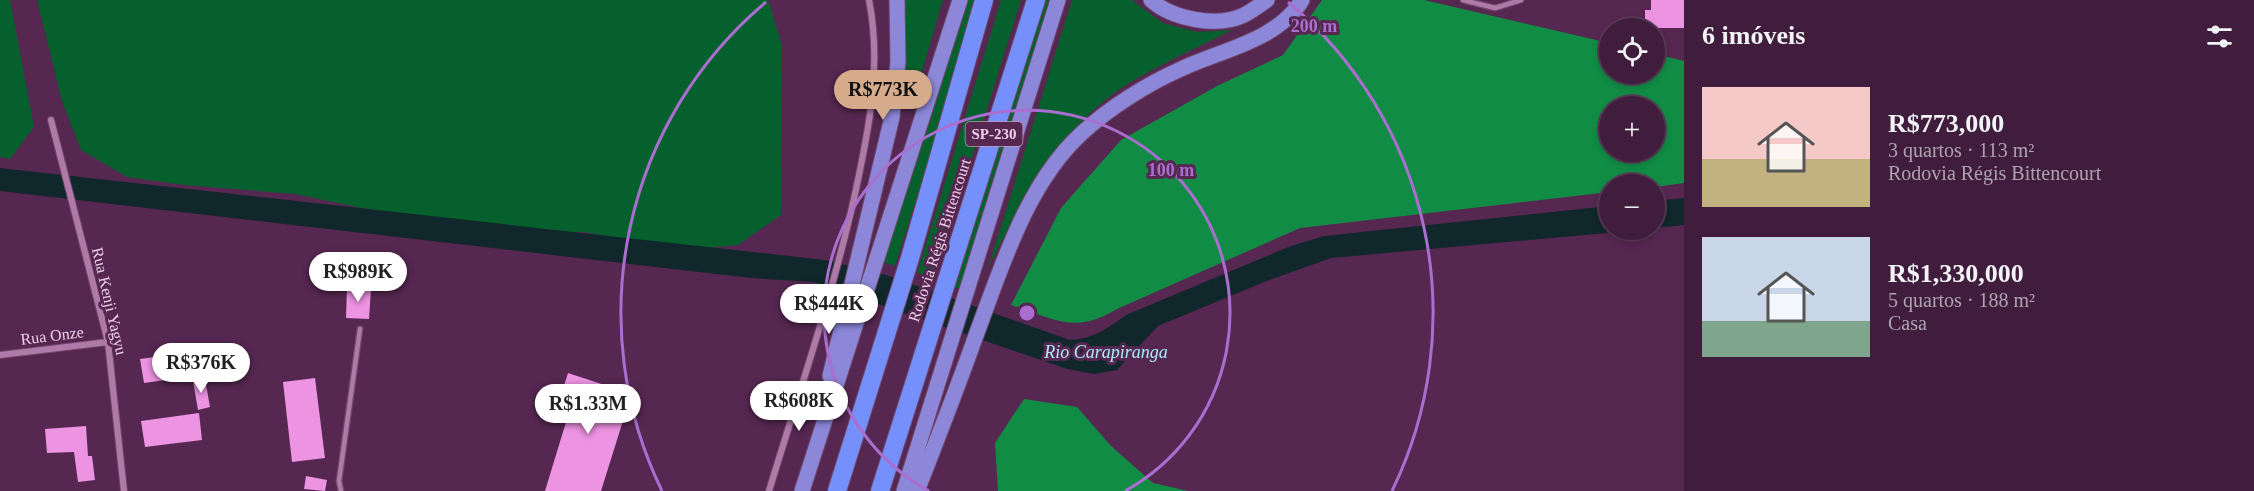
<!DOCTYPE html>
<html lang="pt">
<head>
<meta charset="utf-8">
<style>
	body { margin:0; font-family:Georgia,serif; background:#4b2a48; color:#f1f3f6; height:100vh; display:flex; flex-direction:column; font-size:22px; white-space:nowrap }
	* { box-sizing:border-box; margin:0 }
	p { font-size:20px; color:#aea2b0 }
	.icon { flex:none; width:33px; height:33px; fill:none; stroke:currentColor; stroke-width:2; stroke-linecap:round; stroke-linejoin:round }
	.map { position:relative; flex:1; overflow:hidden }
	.drawer { display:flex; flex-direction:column; background:#401d3d; width:570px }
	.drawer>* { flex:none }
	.controls { position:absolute; left:1599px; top:18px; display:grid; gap:12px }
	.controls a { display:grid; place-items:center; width:66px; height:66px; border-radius:50%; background:#401d3d; box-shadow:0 3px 9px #0003,0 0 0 2px #593b57; font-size:30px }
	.price { position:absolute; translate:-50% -51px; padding:0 14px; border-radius:21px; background:#fff; color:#222; font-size:20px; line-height:39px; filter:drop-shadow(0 2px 3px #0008) }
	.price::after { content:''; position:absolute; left:50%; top:36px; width:18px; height:14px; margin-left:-9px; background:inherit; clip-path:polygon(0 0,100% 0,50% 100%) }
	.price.current { background:#d6ab8b; color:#111 }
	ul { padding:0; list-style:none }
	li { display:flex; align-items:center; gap:18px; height:150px; padding:0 18px }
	li span { display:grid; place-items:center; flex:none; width:168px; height:120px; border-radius:0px; color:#555 }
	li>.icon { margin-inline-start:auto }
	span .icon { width:72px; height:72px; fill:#fffc; stroke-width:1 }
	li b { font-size:26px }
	h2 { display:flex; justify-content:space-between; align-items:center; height:72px; padding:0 18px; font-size:26px }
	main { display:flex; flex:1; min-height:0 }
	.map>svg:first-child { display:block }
	.green { fill:#06602d }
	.forest { fill:#118c45; fill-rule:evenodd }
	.water { fill:#10272b }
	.building { fill:#ec93e2 }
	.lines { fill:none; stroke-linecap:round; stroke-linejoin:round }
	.lane-casing { stroke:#70476b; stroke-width:7 }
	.street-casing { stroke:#70476b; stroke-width:8 }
	.primary-casing { stroke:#70476b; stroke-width:17 }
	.highway-casing { stroke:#70476b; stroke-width:20 }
	.lane { stroke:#af7aa8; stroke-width:4.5 }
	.street { stroke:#af7aa8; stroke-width:6 }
	.primary { stroke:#8c87d9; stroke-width:15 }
	.highway { stroke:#7590fa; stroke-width:18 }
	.ring { fill:none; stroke:#a96ecf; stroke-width:3 }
	.labels { text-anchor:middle; stroke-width:6; stroke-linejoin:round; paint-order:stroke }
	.shield { fill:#562751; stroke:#c09dbb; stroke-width:1.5 }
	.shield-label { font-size:15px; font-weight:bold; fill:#edd0e8 }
	.street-label { font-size:16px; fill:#edd0e8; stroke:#562751 }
	.water-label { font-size:18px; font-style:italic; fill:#a7ecf9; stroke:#562751 }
	.centre { fill:#a96ecf; stroke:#562751; stroke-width:3 }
	.ring-label { font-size:18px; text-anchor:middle; font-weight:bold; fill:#a96ecf; stroke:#562751; stroke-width:6; stroke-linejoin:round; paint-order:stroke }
</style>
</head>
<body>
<main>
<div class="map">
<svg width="1684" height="491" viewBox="0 0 1684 491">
	<rect width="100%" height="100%" fill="#562751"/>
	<path class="green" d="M0,0H10L34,127L10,159L0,157Z
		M37,0H768L782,46L781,215L738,245L686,250L584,232H530L371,210L295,194L184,185L127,177L81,150L62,101Z
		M905,0H943L911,108L905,93Z
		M966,0H980L895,266L883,262Z
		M1001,0H1021L934,279L917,273Z
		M1042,0H1052L962,289L951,286Z
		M1072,0H1132L1163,23L1197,32L1232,30C1198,47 1163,63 1131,82C1060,125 1024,197 988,268Z"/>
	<path class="forest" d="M1322,0H1424L1609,43L1610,74H1654L1655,54L1684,61V183L1655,187L1654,184H1610L1609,192L1300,228L1117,309C1073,335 1056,319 1011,305L1061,208L1121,140L1217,86L1283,55ZM1610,106H1654V152H1610Z
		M1024,399L1077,407L1111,446L1153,483L1188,491H998L995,443Z"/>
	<path class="water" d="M0,168L825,260L886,275L1070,340C1093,339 1107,329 1126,315L1291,246L1324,236L1609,206L1610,230H1640L1331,258L1269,280L1158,326L1117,370L1094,374L1067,369L814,282L751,278L0,191Z
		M1684,198V225L1655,228V201Z"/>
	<path class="building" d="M1651,0H1684V28H1645V10H1651Z
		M347,287L371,289L369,319L346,318Z
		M177,354L181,378L144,383L140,359Z
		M568,373L638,396L633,410L627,408L601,491H545L573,399L561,395Z
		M315,378L325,458L292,462L283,382Z
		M205,379L210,407L198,410L193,381Z
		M199,413L202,440L145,447L141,421Z
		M86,426L88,456H92L95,480L78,482L74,452L47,453L45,429Z
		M306,476L327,480L325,491L304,489Z"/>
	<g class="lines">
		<g class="lane-casing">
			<path id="lane" d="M1463,0L1495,8L1521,0
				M341,491L339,481L360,329"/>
		</g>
		<g class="street-casing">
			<path id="street" d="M51,120L108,342L124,491
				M0,355L108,342
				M769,491C799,392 833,294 855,194C869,129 882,66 869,0"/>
		</g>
		<g class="primary-casing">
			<path id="primary" d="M1151,0C1172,19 1217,28 1244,15C1252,11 1260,5 1267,0
				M830,376L892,117L898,62L897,0
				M802,491L960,0
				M904,491L1058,0
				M917,491C937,440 957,389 975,338C1001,269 1026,184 1082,133C1109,108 1147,84 1181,69C1221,50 1277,41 1302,0"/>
		</g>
		<g class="highway-casing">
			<path id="highway" d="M837,491L910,258L984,0
				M880,491L1036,0"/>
		</g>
		<use href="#lane" class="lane"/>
		<use href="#street" class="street"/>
		<use href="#primary" class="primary"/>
		<use href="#highway" class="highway"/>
	</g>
	<g class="ring">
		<path d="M929 491A203 203 0 1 1 1125 491"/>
		<path d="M662 491A406 406 0 0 1 766 2M1288 2A406 406 0 0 1 1392 491"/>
	</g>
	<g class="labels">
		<rect class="shield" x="965.5" y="122" width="57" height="24" rx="4.5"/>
		<g class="shield-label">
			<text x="994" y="139">SP-230</text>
		</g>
		<g class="street-label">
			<text transform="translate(939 240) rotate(-72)" y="6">Rodovia Régis Bittencourt</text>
			<text transform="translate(110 301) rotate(77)" y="6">Rua Kenji Yagyu</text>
			<text transform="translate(52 335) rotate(-7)" y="6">Rua Onze</text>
		</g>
		<g class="water-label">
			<text x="1106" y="358">Rio Carapiranga</text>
		</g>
	</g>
	<circle cx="1027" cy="313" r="9" class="centre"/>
	<g class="ring-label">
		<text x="1314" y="32">200 m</text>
		<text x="1171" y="176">100 m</text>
	</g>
</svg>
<div class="controls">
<a><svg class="icon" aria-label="locate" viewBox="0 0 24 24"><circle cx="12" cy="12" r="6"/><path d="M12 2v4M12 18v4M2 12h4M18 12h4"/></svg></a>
<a>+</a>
<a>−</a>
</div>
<b class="price current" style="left:883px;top:121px">R$773K</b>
<b class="price" style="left:358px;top:303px">R$989K</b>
<b class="price" style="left:829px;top:335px">R$444K</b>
<b class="price" style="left:201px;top:394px">R$376K</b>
<b class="price" style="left:799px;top:432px">R$608K</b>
<b class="price" style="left:588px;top:435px">R$1.33M</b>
</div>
<section class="drawer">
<h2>6 imóveis<svg class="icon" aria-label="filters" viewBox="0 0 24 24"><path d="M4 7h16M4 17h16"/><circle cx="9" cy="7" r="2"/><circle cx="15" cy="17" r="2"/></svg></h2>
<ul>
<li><span style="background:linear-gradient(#f6c9c9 60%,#c2b280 0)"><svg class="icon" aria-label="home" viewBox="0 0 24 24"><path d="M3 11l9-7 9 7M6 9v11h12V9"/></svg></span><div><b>R$773,000</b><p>3 quartos · 113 m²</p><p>Rodovia Régis Bittencourt</p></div></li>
<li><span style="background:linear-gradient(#c9d6e8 70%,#7fa58c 0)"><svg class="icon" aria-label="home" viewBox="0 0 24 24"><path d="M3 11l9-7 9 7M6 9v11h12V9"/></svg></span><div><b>R$1,330,000</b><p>5 quartos · 188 m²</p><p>Casa</p></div></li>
</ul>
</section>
</main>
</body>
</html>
